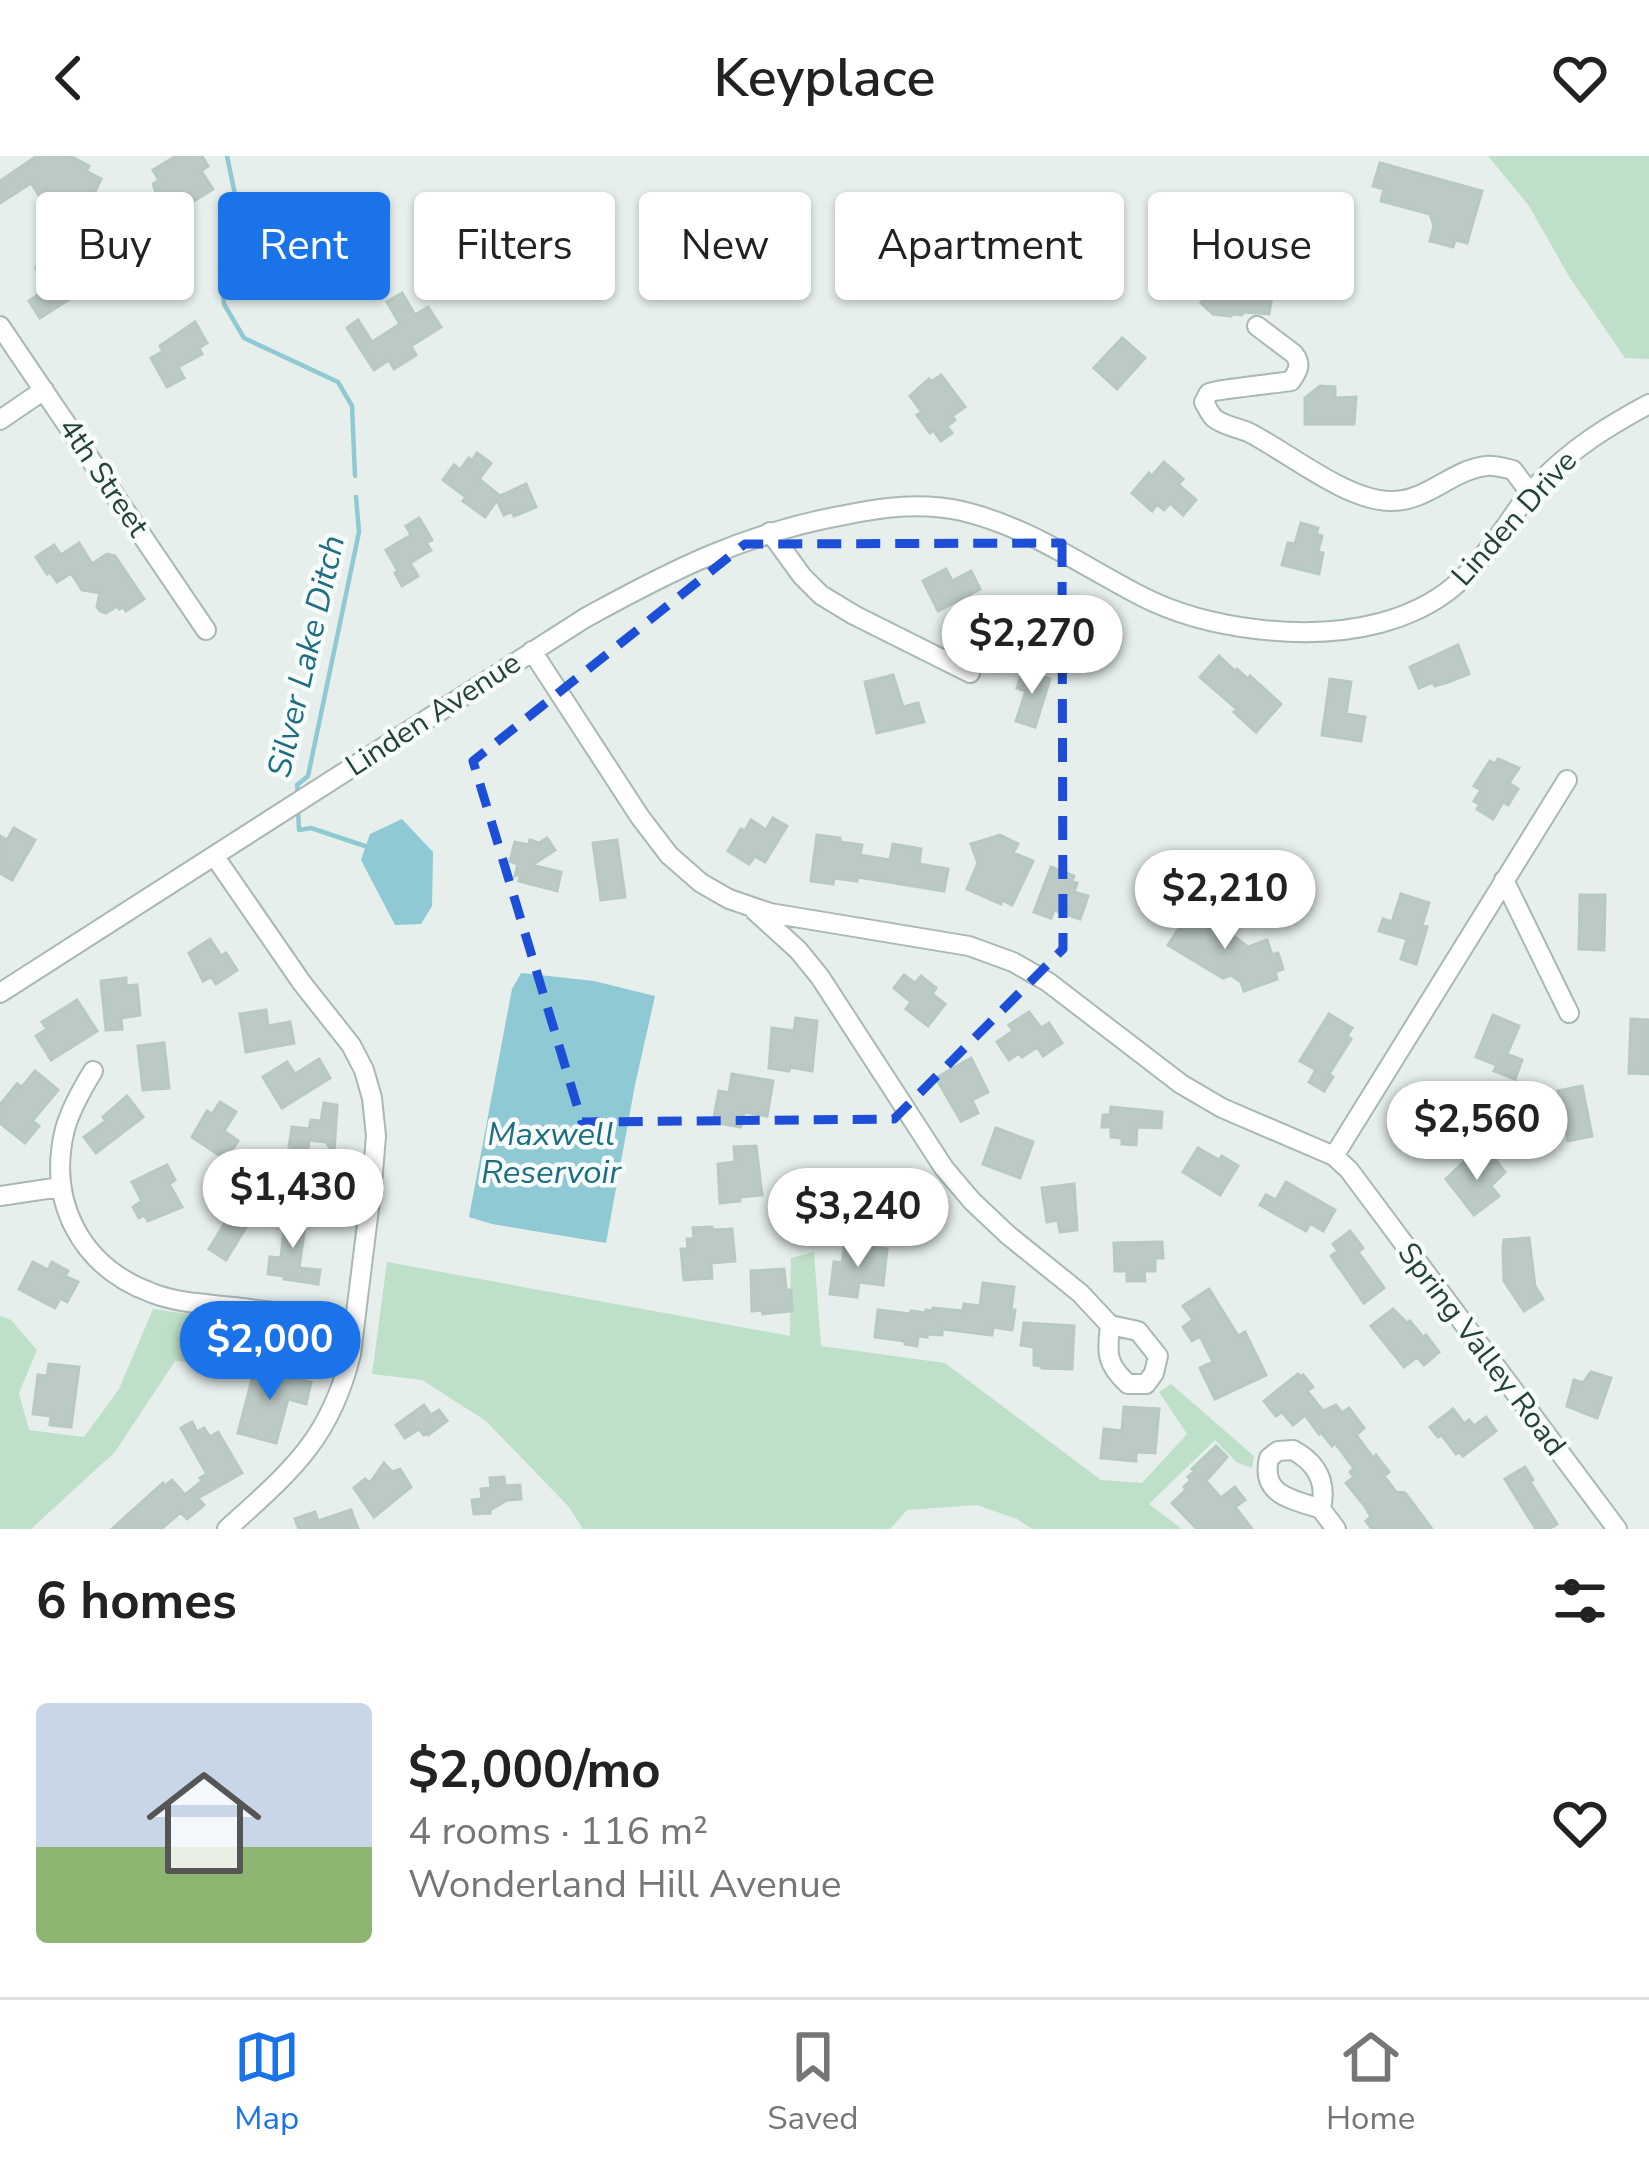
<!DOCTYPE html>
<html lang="en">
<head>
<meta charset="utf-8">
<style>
	body { margin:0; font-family:"Nunito Sans",sans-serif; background:#f2f2f2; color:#222; height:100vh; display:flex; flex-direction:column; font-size:45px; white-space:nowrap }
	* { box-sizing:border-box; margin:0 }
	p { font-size:39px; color:#767676 }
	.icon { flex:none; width:66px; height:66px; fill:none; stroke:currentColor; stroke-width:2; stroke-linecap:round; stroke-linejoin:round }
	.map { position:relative; height:1373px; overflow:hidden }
	.side { display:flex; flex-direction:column; background:#fff; flex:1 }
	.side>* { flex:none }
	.banner { position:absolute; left:36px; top:36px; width:1578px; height:108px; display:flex; gap:24px }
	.price { position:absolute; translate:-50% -102px; padding:0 27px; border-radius:42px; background:#fff; color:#222; font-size:39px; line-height:78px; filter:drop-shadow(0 3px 6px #0008) }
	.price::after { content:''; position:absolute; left:50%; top:72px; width:36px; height:27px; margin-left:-18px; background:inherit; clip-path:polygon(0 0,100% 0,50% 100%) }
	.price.selected { background:#1a73e8; color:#fff }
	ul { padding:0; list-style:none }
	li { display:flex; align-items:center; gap:36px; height:300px; padding:0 36px }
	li+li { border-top:3px solid #e0e0e0 }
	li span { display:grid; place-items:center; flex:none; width:336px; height:240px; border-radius:12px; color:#555 }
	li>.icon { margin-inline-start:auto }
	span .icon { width:144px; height:144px; fill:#fffc; stroke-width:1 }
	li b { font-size:51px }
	h2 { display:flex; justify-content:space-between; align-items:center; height:144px; padding:0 36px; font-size:51px }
	.pill { padding:0 42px; border-radius:12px; background:#fff; box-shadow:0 3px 9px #0004; font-size:42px; line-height:108px }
	.pill.selected { background:#1a73e8; color:#fff }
	header { display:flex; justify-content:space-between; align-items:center; height:156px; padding:0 36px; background:#fff; font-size:54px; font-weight:600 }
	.tabs { display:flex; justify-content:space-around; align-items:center; height:168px; border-top:3px solid #e0e0e0; background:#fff; font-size:33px; color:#767676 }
	.tabs a { display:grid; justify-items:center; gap:6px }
	.tabs .selected { color:#1a73e8 }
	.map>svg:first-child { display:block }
	.green { fill:#bfe0c8 }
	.water { fill:#8ec9d4 }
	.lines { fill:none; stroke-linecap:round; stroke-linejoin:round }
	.stream { stroke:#8ec9d4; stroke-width:4.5 }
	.building { fill:#bbcac4; stroke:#b8c9c2; stroke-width:3 }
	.street-casing { stroke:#a8b8b2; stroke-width:22 }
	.street { stroke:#fff; stroke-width:18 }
	.marked { fill:none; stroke:#1d4ed8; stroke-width:9; stroke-dasharray:24 15; stroke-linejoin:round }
	.labels { text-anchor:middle; stroke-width:9; stroke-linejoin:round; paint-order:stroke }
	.street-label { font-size:30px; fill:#24423a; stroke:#f7fbf9 }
	.water-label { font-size:33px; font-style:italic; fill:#1c6f80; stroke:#f7fbf9 }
</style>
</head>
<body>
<header><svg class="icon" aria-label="back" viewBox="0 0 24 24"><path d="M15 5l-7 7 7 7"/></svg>Keyplace<svg class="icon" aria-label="heart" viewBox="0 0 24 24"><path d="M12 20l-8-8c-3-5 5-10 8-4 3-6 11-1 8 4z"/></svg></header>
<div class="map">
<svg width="1649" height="1373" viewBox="0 0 1649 1373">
	<rect width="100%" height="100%" fill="#e6efeb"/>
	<path class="green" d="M1488,0H1649V203L1625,202L1570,122L1529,50Z
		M814,1096L821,1190L945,1207L1101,1324L1142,1327L1187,1278L1159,1236L1171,1228L1254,1300L1252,1312L1236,1306L1215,1284L1149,1348L1182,1373H1032L1017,1363L977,1349L907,1354L890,1373H583L568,1350L486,1265L422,1224L372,1218L387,1106L790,1180L791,1102Z
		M153,1153L335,1178L330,1218L175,1205L115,1296L31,1373H0V1160L11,1164L37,1194L19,1237L29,1274L84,1281L119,1233Z"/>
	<path class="water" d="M402,663L433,696L432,750L421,768L395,769L361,704L370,678Z
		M521,817L594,825L655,840L635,929L606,1087L492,1068L469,1061L512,833Z"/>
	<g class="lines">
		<path class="stream" d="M227,0L237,48L220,111L224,148L244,182L338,226L352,250L355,320
			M298,636L297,629L308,620L359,376L356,341
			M298,654L299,674L311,672L365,690"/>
	</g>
	<path class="building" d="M37,0H70L89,10L86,15L101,23L92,42L83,37L79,46L63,39L46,50L31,27L0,47V25Z
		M176,0H202L208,10L201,15L213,33L178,55L171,44L161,50L153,28L159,24L153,14Z
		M1380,7L1482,35L1467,87L1455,84L1453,91L1430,85L1434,70L1430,58L1381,45L1384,33L1373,30Z
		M67,92L91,129L40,162L29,145L48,132L36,112Z
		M1217,129L1272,139L1269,158L1243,156L1242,159L1231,158V160L1213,158L1201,147Z
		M402,137L415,159L428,151L441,171L411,190L416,199L394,213L389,204L374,214L347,172L358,164L372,186L400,168L387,146Z
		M195,166L207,187L199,192L202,198L178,211L184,222L167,231L151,202L163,195L160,190Z
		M1122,182L1145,202L1117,233L1094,212Z
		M941,219L965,251L952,260L955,264L947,270L952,277L941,285L933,274L930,277L917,259L922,256L910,240L929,223L931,226Z
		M1320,230L1335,231V242L1356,241L1354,268H1305V242Z
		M477,297L491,307L479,323L500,340L526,328L536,351L514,360L512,355L504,359L497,344L485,361L463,345L466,341L443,324L454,309L460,314L469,302L472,305Z
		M1164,306L1183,323L1178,328L1196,344L1183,359L1170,347L1164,354L1157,348L1152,355L1132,337L1149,317L1152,320Z
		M419,362L432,384L426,387L431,394L410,407L418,420L402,430L395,417L398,415L386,394L411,379L406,370Z
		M1301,367L1318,372L1316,378L1322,380L1318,396L1323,397L1319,418L1282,409L1288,387L1295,388Z
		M79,387L92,408L107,398L115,400L144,443L126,455L123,451L119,453L117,450L106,457L100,455L97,451L100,437L82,434L71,417L57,426L50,416L47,418L36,401L54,389L61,399Z
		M946,413L952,425L971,415L980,433L938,455L923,425Z
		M1458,489L1469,518L1448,526L1435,530L1433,526L1419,532L1410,511Z
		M1219,500L1235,515L1237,513L1248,523L1250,520L1281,548L1256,576L1234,556L1237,553L1200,521Z
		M1023,514L1050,523L1035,571L1016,565L1026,535L1017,532Z
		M893,519L903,551L918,547L924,566L877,577L865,526Z
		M1330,523L1351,526L1346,558L1365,561L1361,585L1322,579Z
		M1498,603L1519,612L1509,627L1518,633L1508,649L1503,646L1493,663L1477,653L1480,649L1474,645L1481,634L1474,630L1490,605L1495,608Z
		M773,662L787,670L765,706L755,700L749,708L728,695L741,673L745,675L751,664L766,674Z
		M14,672L35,684L12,724L0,717V680L7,684Z
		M817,679L840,682V686L862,689L860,699L890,704L893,688L921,693L919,708L948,713L944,735L858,721L857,725L834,722L833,728L811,725Z
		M1000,679L1018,688L1013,697L1033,705L1012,749L1002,744L1001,748L967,733L978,707L971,688Z
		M547,682L555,694L532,709L561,716L557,735L519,725L521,718L515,720L518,708L510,705L515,686L529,689L530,684L539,687Z
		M617,684L625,741L601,744L593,687Z
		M1051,711L1074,720L1072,725L1077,727L1074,736L1088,740L1080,763L1054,754L1051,762L1034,756Z
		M1401,738L1429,747L1422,769L1427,771L1416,808L1401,803L1407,783L1379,775L1383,763L1392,766Z
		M1580,739H1605L1604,794L1579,793Z
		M1194,750L1205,757L1209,767L1221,771L1248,791L1267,784L1272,799L1278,797L1283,813L1275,816L1277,823L1244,835L1241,826L1231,819L1223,822L1168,789Z
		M210,783L221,800L226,797L237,814L216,828L211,821L203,825L189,797Z
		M904,819L915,827L921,820L936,832L932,838L945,848L928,870L906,853L911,846L894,832Z
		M126,822V830L137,829L140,859L121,862L122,873L106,874L101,825Z
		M77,844L97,875L51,904L36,880L47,873L42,866Z
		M266,854L268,870L290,866L294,887L246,896L240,858Z
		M1029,856L1041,872L1049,867L1062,887L1043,900L1037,891L1022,901L1019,897L1009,904L997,886L1013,875L1009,869Z
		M1329,858L1352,872L1347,880L1351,883L1329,918L1333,921L1324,935L1309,926L1316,914L1300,905Z
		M1493,859L1519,870L1507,898L1522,904L1515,923L1494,915L1497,909L1476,901Z
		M796,862L817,865L812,915L790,911L789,915L769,912L772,872L794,875Z
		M1631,863L1649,864V918L1629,917Z
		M164,887L169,932L143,934L138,890Z
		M971,902L988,936L972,944L978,957L961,965L936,922Z
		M319,903L330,922L282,952L263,921L287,906L295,918Z
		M35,915L58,934L32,965L39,970L25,987L0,967V949L17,928L22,931Z
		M732,918L773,925L767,960L744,956L741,971L713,966L719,935L729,937Z
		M1582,930L1592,980L1568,985L1558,935Z
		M127,940L143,961L96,997L84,981L106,965L103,961Z
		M220,946L236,956L224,975L238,985L226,1004L192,981L207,955L212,958Z
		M324,947L337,949L334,998L326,986L309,984L308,993L289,991L292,971L309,973L311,964L321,965Z
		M1111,951L1162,956L1161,972L1137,971L1136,989L1122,988V982L1111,981V971H1102L1103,959H1110Z
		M996,972L1033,986L1020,1022L983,1008Z
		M756,990L762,1039L740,1041V1045L720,1047L718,1008L735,1006L734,991Z
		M1198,992L1219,1004L1222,1000L1238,1010L1220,1039L1183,1016Z
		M1492,999L1505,1016L1491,1030L1499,1040L1474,1059L1446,1023L1465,1005L1472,1014Z
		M167,1009L175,1024L169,1028L182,1051L148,1065L144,1059L139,1062L133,1051L142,1045L132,1026Z
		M1286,1026L1335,1054L1323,1075L1310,1067L1306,1075L1260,1049L1266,1039L1276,1044Z
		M1074,1028L1077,1074L1060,1076L1058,1064L1047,1066L1042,1032Z
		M875,1029L902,1032L900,1048L924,1051L920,1083L878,1082L880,1062L872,1061Z
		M286,1054L307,1056L299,1112L320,1114L318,1128L284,1123V1120L268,1118L270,1101L281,1102Z
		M231,1057L248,1068L226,1104L209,1093Z
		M712,1071L713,1074L732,1073L735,1105L711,1107L712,1122L684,1124L681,1093H688L687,1083H694L693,1072Z
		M1350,1075L1363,1092L1358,1096L1384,1132L1364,1147L1331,1100L1338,1095L1333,1088Z
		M1529,1082L1535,1130L1543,1143L1524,1155L1504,1125L1503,1091L1504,1084Z
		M1162,1086L1163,1102H1155V1115H1144L1145,1125H1127V1115H1115L1114,1087Z
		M845,1088L887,1093L883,1129L859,1126L857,1141L830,1138L834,1106L842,1107Z
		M33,1106L48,1114L52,1106L68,1115L65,1120L78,1126L67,1146L60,1142L55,1152L19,1133Z
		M784,1113L786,1134H791L792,1155L763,1158L762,1154L752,1155L751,1115Z
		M983,1127L1014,1131L1011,1154H1015L1012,1174L993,1171L992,1179L942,1173V1179L927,1178V1181L918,1180L917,1190L905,1188V1185L875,1181L878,1154L910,1158L911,1155L925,1157L926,1154L932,1155L933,1152L963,1155L964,1148L980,1150Z
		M1209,1133L1238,1180L1245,1176L1266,1219L1215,1243L1200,1212L1213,1206L1200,1180L1192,1185L1183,1171L1193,1164L1183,1150Z
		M1393,1153L1407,1167L1410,1165L1423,1181L1426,1179L1439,1196L1424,1209L1417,1201L1404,1211L1371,1170Z
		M1024,1167L1074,1170L1072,1213L1042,1212V1210L1034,1209V1191L1021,1189Z
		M49,1208L79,1211L71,1271L50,1269L51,1260L33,1258L38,1219L47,1220Z
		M255,1212L311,1226L306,1248L288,1243L276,1287L238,1277Z
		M1591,1216L1611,1222L1597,1262L1567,1250L1574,1224L1583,1227Z
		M1298,1218L1301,1221L1303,1219L1313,1231L1307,1235L1323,1255L1336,1249L1342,1257L1349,1252L1364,1272L1356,1279L1373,1302L1376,1299L1389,1316L1384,1320L1396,1336L1405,1337L1432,1373H1372L1366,1365L1371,1361L1364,1349L1346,1327L1354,1321L1350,1316L1354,1312L1335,1287L1332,1290L1321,1276L1319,1278L1305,1259L1293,1269L1282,1256L1276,1260L1264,1245Z
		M424,1249L431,1259L439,1254L447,1265L428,1279L427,1277L424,1279L419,1273L405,1282L396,1269Z
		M1124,1251L1159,1253L1155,1297L1136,1296V1305L1101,1302L1104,1273L1122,1275Z
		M1453,1253L1464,1268L1469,1264L1474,1270L1486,1261L1496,1275L1463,1300L1459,1296L1456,1298L1442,1279L1438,1281L1430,1271Z
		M192,1266L197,1276L204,1272L210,1281L218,1276L242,1317L198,1342L204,1349L187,1363L181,1356L161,1373H112L163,1327L165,1330L172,1324L185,1339L202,1325L200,1322L207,1318L181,1272Z
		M1216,1290L1227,1301L1206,1325L1221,1342L1235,1331L1245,1344L1235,1351L1252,1373H1197L1172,1347L1186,1334L1184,1331L1191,1324L1188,1321L1194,1315L1192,1313Z
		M384,1307L392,1316L400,1313L411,1331L374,1361L354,1332L365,1323L370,1327Z
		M1525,1311L1533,1324L1530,1326L1557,1368L1549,1373H1536L1505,1323Z
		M504,1321L505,1330L520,1329L521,1343L507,1344L490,1354V1357L474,1358L472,1344L482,1343L481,1333L491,1332L490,1322Z
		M351,1354L358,1373H299L295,1363L315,1356L318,1365Z"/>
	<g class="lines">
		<g class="street-casing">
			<path id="street" d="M0,170L206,474
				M1257,170L1294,198C1302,208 1298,215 1291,225C1279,227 1213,234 1209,237C1207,239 1206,243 1204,246C1207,251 1209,257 1214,262C1222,269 1238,272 1248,276C1288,296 1345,344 1390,345C1427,346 1451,314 1486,310C1494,309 1504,312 1513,314L1530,337
				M0,264L44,234
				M770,376L802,420L821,439L854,459L970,517
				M532,495L640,661L669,699L701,727L729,743L770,757L969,790L1013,806L1048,826L1181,928L1222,952L1334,1000L1349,1014L1617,1373
				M215,701L302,827L351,889L364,914L372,942L376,980L372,1028L351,1198C330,1284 290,1316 227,1373
				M1504,724L1569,857
				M755,755L798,794L820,821L944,1012L972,1045L1008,1079L1080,1137L1110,1169
				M0,837L585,462C672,414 745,377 845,359C884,351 922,346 962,355C1029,371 1081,409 1141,440C1207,474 1308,486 1380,467C1443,450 1469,421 1506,370C1516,355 1526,340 1539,327C1571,293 1608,270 1649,248
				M93,915C82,933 71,952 65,973C47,1046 81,1111 152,1137C177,1147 207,1148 234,1151C274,1156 314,1161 355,1165
				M1334,1000L1567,624
				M260,1014L372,1028
				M0,1040L60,1031
				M1110,1169L1138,1175L1158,1200L1154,1217L1146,1228H1128C1106,1208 1107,1198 1110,1169Z
				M1293,1294C1317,1307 1327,1326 1321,1353C1293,1343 1260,1340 1269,1302L1278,1295Z
				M1321,1353L1336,1373"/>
		</g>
		<use href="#street" class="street"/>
	</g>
	<path class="marked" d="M1062,387L1063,793L894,963L582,966L473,605L745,388Z"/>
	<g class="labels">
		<g class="street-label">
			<text transform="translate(104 321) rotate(56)" y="10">4th Street</text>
			<text transform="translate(1514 362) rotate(-48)" y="10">Linden Drive</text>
			<text transform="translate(433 558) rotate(-33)" y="10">Linden Avenue</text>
			<text transform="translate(1482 1193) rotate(53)" y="10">Spring Valley Road</text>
		</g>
		<g class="water-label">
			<text transform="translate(305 500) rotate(-77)" y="12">Silver Lake Ditch</text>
			<text x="551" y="989">Maxwell<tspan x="551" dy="38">Reservoir</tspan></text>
		</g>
	</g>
</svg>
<b class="price" style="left:1032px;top:541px">$2,270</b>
<b class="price" style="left:1225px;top:796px">$2,210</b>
<b class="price" style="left:1477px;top:1027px">$2,560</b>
<b class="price" style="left:293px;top:1095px">$1,430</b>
<b class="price" style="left:858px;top:1114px">$3,240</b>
<b class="price selected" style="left:270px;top:1247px">$2,000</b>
<div class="banner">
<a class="pill">Buy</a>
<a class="pill selected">Rent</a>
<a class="pill">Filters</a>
<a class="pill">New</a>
<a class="pill">Apartment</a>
<a class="pill">House</a>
</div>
</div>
<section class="side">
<h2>6 homes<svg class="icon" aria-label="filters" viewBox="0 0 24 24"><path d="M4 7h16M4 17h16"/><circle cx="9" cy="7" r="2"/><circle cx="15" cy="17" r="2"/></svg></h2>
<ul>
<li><span style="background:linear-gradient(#c9d6e8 60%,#8fb573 0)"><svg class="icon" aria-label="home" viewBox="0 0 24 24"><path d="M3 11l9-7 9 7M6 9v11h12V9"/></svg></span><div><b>$2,000/mo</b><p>4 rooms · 116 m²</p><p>Wonderland Hill Avenue</p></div><svg class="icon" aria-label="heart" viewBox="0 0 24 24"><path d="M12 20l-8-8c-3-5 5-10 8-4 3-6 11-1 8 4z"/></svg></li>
</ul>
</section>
<nav class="tabs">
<a class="selected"><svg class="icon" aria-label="map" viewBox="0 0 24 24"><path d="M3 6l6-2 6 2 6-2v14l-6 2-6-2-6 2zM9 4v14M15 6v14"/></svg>Map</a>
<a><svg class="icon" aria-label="saved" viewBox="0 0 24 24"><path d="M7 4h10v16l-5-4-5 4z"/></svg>Saved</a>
<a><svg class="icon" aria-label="home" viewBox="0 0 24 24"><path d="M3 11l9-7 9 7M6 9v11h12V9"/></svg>Home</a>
</nav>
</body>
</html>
